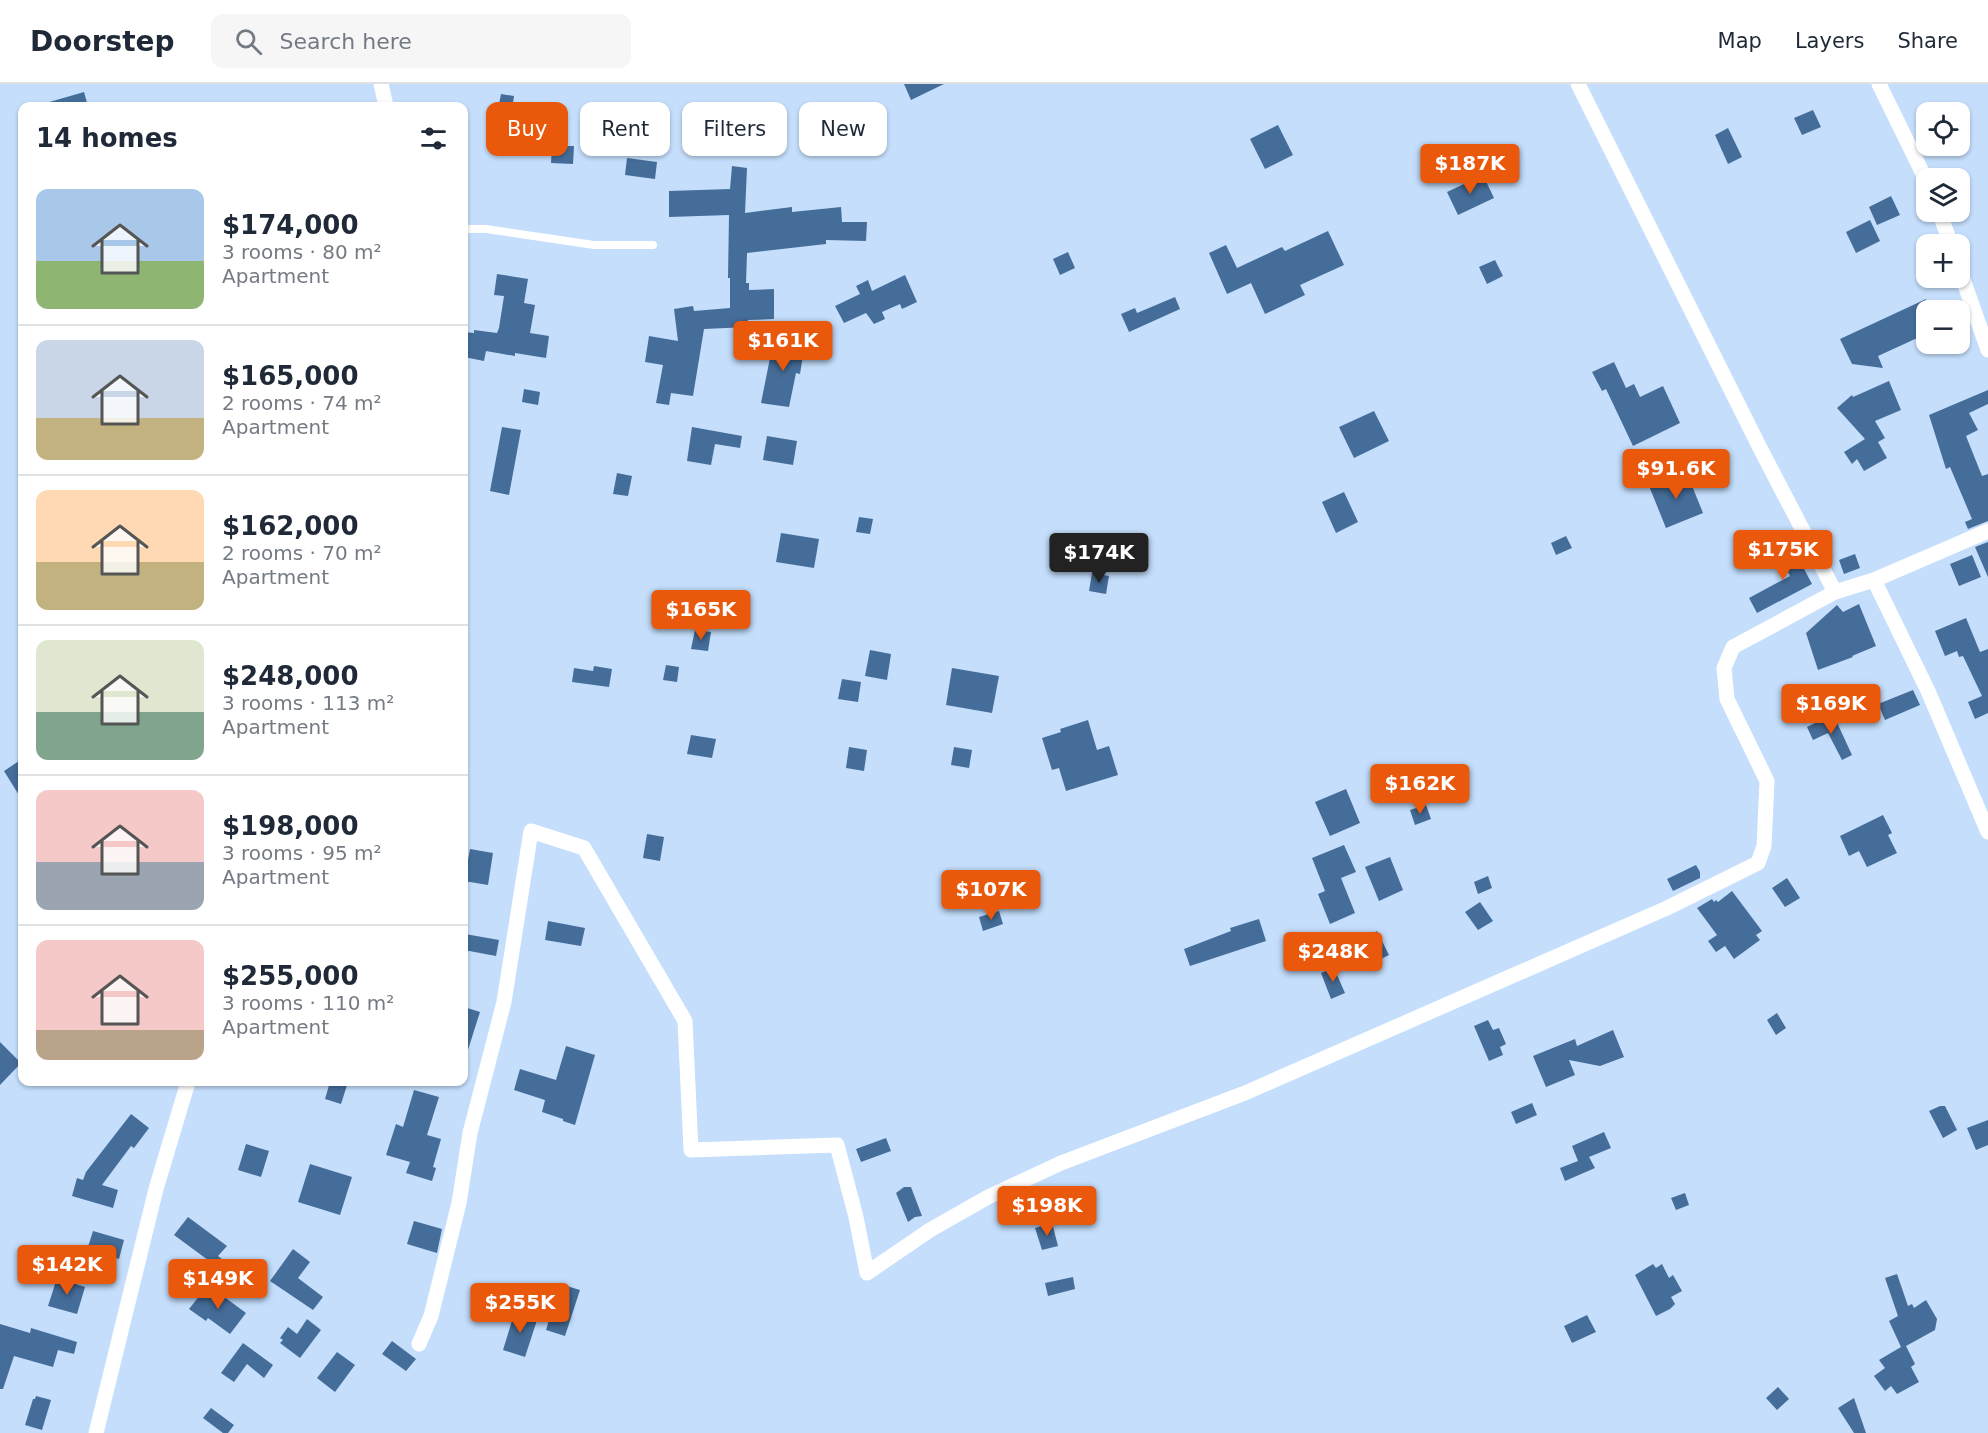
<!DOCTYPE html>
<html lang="en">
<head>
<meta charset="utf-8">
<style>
	body { margin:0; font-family:"DejaVu Sans",sans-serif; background:#f6f6f7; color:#1f2937; height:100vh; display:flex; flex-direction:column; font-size:22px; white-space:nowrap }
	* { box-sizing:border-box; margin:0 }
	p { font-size:20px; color:#747a83 }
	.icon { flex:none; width:33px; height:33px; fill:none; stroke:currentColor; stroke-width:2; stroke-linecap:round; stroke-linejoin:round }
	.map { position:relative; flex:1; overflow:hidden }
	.panel { position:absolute; left:18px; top:18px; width:450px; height:984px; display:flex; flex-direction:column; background:#fff; border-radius:12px; box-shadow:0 2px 4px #0004 }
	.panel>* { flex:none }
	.banner { position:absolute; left:486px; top:18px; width:570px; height:54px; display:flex; gap:12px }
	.tools { position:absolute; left:1916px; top:18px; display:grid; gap:12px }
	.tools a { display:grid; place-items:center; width:54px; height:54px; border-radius:12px; background:#fff; box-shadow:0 2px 4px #0004; font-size:30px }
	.price { position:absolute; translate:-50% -51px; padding:0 14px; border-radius:6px; background:#ea580c; color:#fff; font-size:20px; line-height:39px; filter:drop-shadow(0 2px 3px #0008) }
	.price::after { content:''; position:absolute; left:50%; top:36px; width:18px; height:14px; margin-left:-9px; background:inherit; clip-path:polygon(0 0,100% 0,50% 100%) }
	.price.current { background:#222; color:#fff }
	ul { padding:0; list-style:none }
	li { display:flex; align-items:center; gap:18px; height:150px; padding:0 18px }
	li+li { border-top:2px solid #e0e1e3 }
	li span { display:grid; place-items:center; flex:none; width:168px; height:120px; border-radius:12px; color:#555 }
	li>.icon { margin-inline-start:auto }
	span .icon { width:72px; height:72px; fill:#fffc; stroke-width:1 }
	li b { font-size:26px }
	h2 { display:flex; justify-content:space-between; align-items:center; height:72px; padding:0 18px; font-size:26px }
	.tag { padding:0 21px; border-radius:12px; background:#fff; box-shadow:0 2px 4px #0004; font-size:21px; line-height:54px }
	.tag.current { background:#ea580c; color:#fff }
	header { display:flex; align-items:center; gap:36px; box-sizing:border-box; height:84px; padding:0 30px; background:#fff; border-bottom:2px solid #e0e1e3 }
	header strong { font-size:28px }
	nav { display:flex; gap:33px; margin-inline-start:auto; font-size:21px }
	.search { width:420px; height:54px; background:#f6f6f7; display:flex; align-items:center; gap:15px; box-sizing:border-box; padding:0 21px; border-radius:12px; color:#747a83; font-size:22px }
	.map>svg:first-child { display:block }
	.building { fill:#456d99 }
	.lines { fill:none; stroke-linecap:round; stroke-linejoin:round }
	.service { stroke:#fff; stroke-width:8 }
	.minor { stroke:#fff; stroke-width:15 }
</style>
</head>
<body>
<header>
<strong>Doorstep</strong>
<div class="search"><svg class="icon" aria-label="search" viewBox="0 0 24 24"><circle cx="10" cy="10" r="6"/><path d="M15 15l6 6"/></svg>Search here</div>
<nav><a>Map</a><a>Layers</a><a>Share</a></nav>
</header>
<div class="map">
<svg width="1988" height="1349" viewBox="0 0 1988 1349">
	<rect width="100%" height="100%" fill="#c4defc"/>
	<path class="building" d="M904,0H944L911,16Z
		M84,8L88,22H46V19Z
		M501,10L514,12L511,33L497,30Z
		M1813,26L1821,43L1802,51L1794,34Z
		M1278,41L1293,71L1265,85L1250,55Z
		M1728,44L1742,73L1728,80L1715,51Z
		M597,47L617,48V64L596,63Z
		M552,62H574L573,80L551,79Z
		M627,74L657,78L655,95L625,91Z
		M732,82L747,84L745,129L792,123V128L841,123L842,138H867L866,157L826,156V160L747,169L746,199H749V206L774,205V235L748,236V243L704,245L693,312L671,309L669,321L656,319L663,281L645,278L649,252L678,257L674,225L693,222L694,227L730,224V194H728L729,131L669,133V107L730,105Z
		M1483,91L1494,114L1458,131L1447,108Z
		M1891,112L1900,131L1877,141L1869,123Z
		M1870,136L1880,157L1856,169L1846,148Z
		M1328,147L1344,181L1300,201L1305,211L1265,230L1251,199L1227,210L1209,169L1226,161L1237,184L1282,163L1285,167Z
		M1068,168L1075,184L1060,191L1053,175Z
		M1495,176L1503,192L1487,200L1479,183Z
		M497,190L528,195L524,219L535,221L530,249L549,252L546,274L515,269V272L486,267L484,277L464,273V248L474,249V246L497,249L499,244L504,212L494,211Z
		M905,191L917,218L902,225L900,220L882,228L885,235L874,240L866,229L844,239L835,222L860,210L856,202L868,196L872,207Z
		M1175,213L1180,225L1129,248L1121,230L1135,224L1137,229Z
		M1926,215V250L1878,272L1883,284L1852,280L1840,255Z
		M774,254L805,259L800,290L796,289L789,323L761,319Z
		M1614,278L1626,304L1634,300L1640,313L1663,302L1680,339L1633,362L1606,305L1602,307L1592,288Z
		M1889,297L1901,326L1875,337L1885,354L1878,358L1887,374L1864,387L1857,375L1852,380L1844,368L1865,355L1837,324L1852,311L1853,313Z
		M524,305L540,308L538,321L522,318Z
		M1988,306V320L1969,329L1978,346L1966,352L1982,392L1988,390V437L1968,445L1965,438L1972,435L1950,383L1946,385L1929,331Z
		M1374,327L1389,357L1354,374L1339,343Z
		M502,343L521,346L509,411L490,407Z
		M692,343L742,352L740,364L715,360L711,381L687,377Z
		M767,352L797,357L793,381L763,376Z
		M1686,387L1703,429L1666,444L1649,402Z
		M617,389L632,392L628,412L613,410Z
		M1344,408L1358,438L1336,449L1322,418Z
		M859,433L873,435L870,450L856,448Z
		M781,449L819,455L814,484L776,478Z
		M1566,452L1572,464L1556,471L1551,459Z
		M1789,456L1812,500L1757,529L1749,514L1790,492L1776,463Z
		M1988,458V493L1975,463Z
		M1855,470L1860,484L1844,490L1839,476Z
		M1972,471L1981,493L1959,502L1950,480Z
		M1092,489L1109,492L1106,510L1089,507Z
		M1859,520L1876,562L1852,572L1853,573L1818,586L1806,549L1837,521L1843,528Z
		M1966,534L1980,568L1988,565V629L1975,635L1968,618L1982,612L1963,572L1959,573L1957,567L1945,572L1935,547Z
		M695,546L711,548L708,567L691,565Z
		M870,566L891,570L887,596L865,592Z
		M666,581L679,583L677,598L663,596Z
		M594,582L612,585L609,603L572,598L574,584L593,587Z
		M952,584L999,592L992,629L946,621Z
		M842,595L861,598L858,618L838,615Z
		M1913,606L1920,621L1885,636L1878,620Z
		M1833,630L1852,671L1842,676L1828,649L1813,656L1807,643Z
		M1088,636L1097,666L1109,662L1118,691L1066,707L1059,684L1052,686L1042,654L1061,648L1060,645Z
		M691,651L716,655L712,674L687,670Z
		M849,663L867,666L864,687L846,684Z
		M954,663L972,666L969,684L951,681Z
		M22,675V716L4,687Z
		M1346,705L1360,739L1330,752L1315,718Z
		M1426,721L1431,735L1415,741L1410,726Z
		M1883,731L1892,749L1888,751L1897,769L1867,783L1859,767L1849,772L1840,752Z
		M647,750L664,753L660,777L643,774Z
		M1344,761L1356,788L1341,794L1355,829L1330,840L1318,810L1325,807L1312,774Z
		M470,765L493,769L488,801L464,797Z
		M1390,773L1403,806L1379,817L1365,783Z
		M1696,781L1700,788V794L1673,807L1667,795Z
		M1488,792L1492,804L1478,810L1474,798Z
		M1787,794L1800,814L1785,823L1772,804Z
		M1732,807L1762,847L1756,851L1760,856L1734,875L1725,862L1716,868L1708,857L1717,851L1697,824L1712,815L1714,818L1716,816L1718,818Z
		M1480,818L1493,837L1478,846L1465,828Z
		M999,827L1003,840L983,847L979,833Z
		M1259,835L1266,857L1190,882L1184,865L1231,847L1230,844Z
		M548,837L585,844L581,862L545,856Z
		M1377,847L1389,871L1365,883L1353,859Z
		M465,850L499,856L496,872L464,866Z
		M1334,884L1345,909L1331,915L1321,889Z
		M464,923L480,928L466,972L464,971Z
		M1777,929L1786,944L1776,951L1767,936Z
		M1488,936L1493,946L1499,944L1506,960L1500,963L1503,971L1489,977L1474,942Z
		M1613,946L1624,973L1600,982L1569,976L1575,991L1546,1003L1533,972L1575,955L1577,962Z
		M0,958L21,979L0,1001Z
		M566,962L595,971L575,1041L563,1037V1035L542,1028L545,1016L514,1006L520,985L556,996Z
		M330,998H348L341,1020L325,1015Z
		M414,1006L439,1013L427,1051L441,1055L433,1083L436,1084L432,1097L406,1089L410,1078L386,1071L396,1040L403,1043Z
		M1532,1019L1537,1031L1516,1040L1511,1028Z
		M1940,1022H1945L1957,1046L1943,1054L1929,1027Z
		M131,1030L149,1044L134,1064L131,1062L102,1101L118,1106L113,1124L72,1112L77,1094L83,1096L86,1088Z
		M1988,1036V1061L1976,1066L1967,1044Z
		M1604,1048L1611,1064L1589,1073L1595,1084L1565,1097L1560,1084L1578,1077L1572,1062Z
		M886,1054L891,1067L861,1078L856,1065Z
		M246,1060L269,1067L261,1093L238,1086Z
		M310,1080L352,1093L340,1131L298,1118Z
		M904,1103H911L922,1132L915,1133L908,1138L896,1109Z
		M1685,1109L1689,1121L1676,1126L1671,1114Z
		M188,1133L227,1162L218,1172L232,1183L219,1201L204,1190L212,1179L174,1151Z
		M414,1137L442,1145L437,1169L407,1160Z
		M1052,1139L1058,1162L1042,1166L1035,1144Z
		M93,1147L124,1156L119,1175L87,1166Z
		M293,1165L310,1178L298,1194L323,1213L313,1226L270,1197Z
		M1653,1180L1656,1184L1662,1180L1669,1194L1673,1191L1682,1207L1671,1213L1675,1220L1670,1225L1656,1232L1635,1191Z
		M1897,1190L1908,1222L1912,1220L1914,1224L1926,1216L1937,1235L1935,1246L1906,1262L1915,1280L1911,1283L1919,1298L1897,1310L1891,1302L1885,1307L1874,1292L1885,1284L1879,1276L1901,1263L1889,1237L1898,1232L1885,1194Z
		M1073,1193L1075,1205L1048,1212L1045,1199Z
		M57,1194L85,1203L77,1230L48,1222Z
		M560,1200L580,1206L565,1252L546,1246Z
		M208,1201L246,1229L230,1250L208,1234L206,1237L189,1225Z
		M515,1227L538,1233L525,1273L503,1266Z
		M1587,1231L1596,1248L1572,1259L1564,1242Z
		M307,1235L321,1246L300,1274L280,1259L283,1256L280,1254L288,1243L297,1250Z
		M0,1240L30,1249L31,1244L77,1258L74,1270L58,1266L53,1283L14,1272L3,1305H0Z
		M392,1257L416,1275L406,1287L382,1270Z
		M243,1259L273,1281L264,1294L247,1280L234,1298L221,1289Z
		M337,1268L355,1281L335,1308L317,1294Z
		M1778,1303L1789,1315L1777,1326L1766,1314Z
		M36,1312L51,1316L42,1346L25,1341L33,1315H35Z
		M1854,1314L1866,1349H1854L1838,1324Z
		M211,1324L234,1341L228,1349H223L203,1334Z"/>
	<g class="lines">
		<path class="service" d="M464,145H486L594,161H653"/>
		<path class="minor" d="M381,0L386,22
			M1879,0L1926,96
			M1939,128L1951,160
			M1959,184L1988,266
			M1874,496L1928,607L1988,748
			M1835,508L1874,496L1988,447
			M419,1260L431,1232L459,1119L470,1049L504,918L531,747L584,764L685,937L691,1066L837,1061L856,1133L867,1189L930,1146L988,1113L1061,1079L1245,1009L1667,824L1758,779L1764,762L1767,697L1727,615L1724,584L1733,563L1835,508L1760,364L1578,0
			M96,1349L156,1105L188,998"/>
	</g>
</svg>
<div class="tools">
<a><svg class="icon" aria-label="locate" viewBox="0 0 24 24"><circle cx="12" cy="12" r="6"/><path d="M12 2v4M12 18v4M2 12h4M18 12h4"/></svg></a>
<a><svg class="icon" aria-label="layers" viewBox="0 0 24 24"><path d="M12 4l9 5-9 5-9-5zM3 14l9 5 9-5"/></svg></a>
<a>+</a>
<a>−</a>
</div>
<b class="price" style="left:1470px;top:111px">$187K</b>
<b class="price" style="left:783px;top:288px">$161K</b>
<b class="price" style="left:1676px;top:416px">$91.6K</b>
<b class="price" style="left:1783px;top:497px">$175K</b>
<b class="price current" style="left:1099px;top:500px">$174K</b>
<b class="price" style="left:701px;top:557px">$165K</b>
<b class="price" style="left:1831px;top:651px">$169K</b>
<b class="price" style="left:1420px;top:731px">$162K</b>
<b class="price" style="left:991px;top:837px">$107K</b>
<b class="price" style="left:1333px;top:899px">$248K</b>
<b class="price" style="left:1047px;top:1153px">$198K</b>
<b class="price" style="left:67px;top:1212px">$142K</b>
<b class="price" style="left:218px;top:1226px">$149K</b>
<b class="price" style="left:520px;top:1250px">$255K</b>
<div class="banner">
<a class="tag current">Buy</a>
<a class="tag">Rent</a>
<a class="tag">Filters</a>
<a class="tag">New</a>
</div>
<section class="panel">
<h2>14 homes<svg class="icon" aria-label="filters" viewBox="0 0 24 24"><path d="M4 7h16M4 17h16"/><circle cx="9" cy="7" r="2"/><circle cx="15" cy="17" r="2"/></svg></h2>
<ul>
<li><span style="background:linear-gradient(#a9c7e8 60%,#8fb573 0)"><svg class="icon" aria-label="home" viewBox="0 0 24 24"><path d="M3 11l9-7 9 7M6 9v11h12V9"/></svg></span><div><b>$174,000</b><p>3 rooms · 80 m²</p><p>Apartment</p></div></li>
<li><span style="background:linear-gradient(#c9d6e8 65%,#c2b280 0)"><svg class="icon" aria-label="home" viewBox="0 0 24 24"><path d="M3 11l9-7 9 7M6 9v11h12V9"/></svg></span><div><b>$165,000</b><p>2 rooms · 74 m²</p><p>Apartment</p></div></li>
<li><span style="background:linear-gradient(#ffd9b3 60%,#c2b280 0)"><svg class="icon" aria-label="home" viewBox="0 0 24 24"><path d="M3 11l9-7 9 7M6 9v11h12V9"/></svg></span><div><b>$162,000</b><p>2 rooms · 70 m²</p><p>Apartment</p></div></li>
<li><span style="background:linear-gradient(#dfe7d0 60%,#7fa58c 0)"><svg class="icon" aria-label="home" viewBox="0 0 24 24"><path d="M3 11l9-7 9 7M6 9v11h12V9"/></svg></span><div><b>$248,000</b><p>3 rooms · 113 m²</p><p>Apartment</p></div></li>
<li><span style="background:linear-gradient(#f6c9c9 60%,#9aa5b1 0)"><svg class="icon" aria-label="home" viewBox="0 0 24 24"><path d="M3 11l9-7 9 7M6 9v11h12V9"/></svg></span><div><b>$198,000</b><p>3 rooms · 95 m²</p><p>Apartment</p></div></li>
<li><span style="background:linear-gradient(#f6c9c9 75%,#b9a48a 0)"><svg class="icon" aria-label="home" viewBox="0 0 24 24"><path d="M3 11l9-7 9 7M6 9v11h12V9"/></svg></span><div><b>$255,000</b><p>3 rooms · 110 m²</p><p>Apartment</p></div></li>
</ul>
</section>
</div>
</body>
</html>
